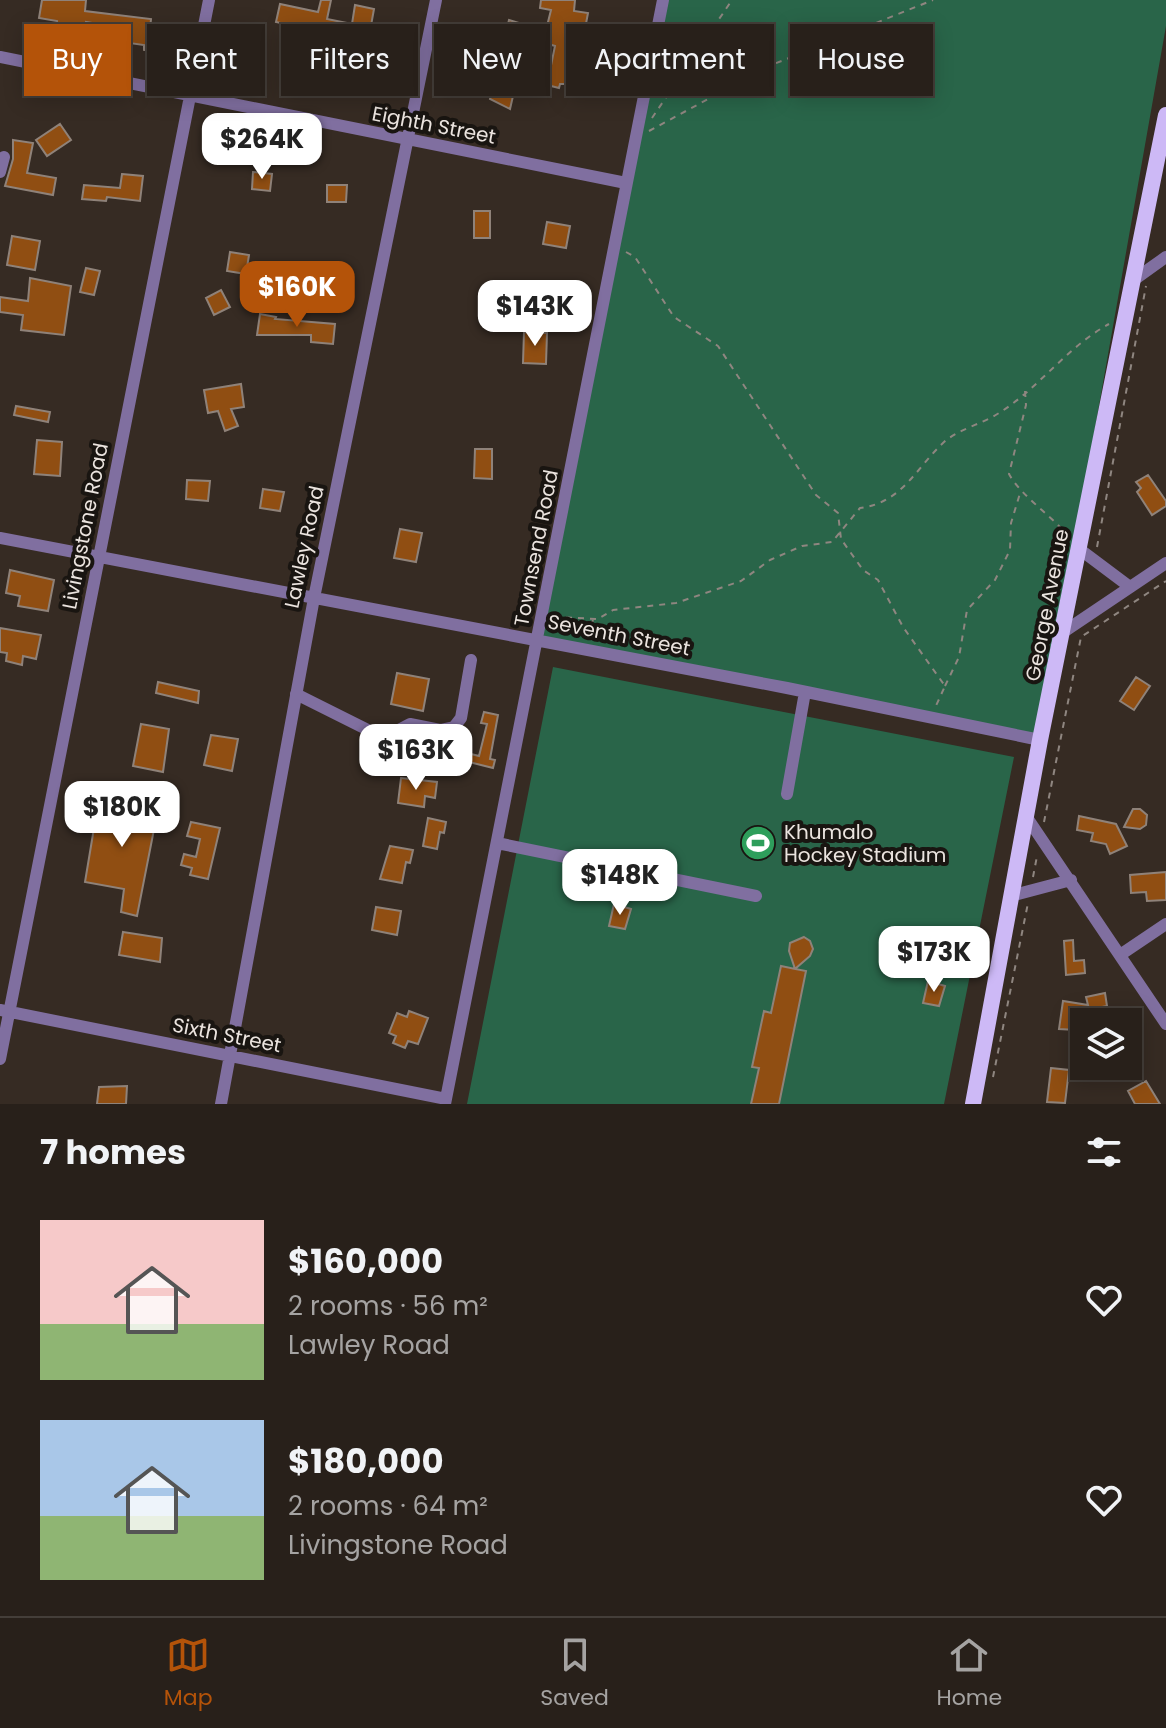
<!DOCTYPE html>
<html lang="en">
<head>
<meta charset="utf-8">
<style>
	body { margin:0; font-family:Poppins,sans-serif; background:#302823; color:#f1f3f6; height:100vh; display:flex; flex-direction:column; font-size:30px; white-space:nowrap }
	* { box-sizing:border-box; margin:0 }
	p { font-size:26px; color:#a5a3a2 }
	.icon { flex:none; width:44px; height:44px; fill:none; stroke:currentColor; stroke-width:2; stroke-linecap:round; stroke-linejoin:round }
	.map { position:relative; height:1104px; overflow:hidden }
	.drawer { display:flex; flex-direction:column; background:#28201a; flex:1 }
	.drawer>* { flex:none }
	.guide { position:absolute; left:24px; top:24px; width:1118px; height:72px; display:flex; gap:16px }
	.buttons { position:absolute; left:1070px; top:1008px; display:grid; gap:16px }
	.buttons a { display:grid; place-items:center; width:72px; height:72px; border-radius:0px; background:#28201a; box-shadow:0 4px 20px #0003,0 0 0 2px #443e39; font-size:40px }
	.price { position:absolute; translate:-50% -68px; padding:0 18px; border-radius:16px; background:#fff; color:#222; font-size:26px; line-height:52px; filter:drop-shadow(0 2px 4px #0008) }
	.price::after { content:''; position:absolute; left:50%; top:48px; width:24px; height:18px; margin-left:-12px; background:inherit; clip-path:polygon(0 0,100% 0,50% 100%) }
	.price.on { background:#b45309; color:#fff }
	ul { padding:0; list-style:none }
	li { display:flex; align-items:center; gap:24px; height:200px; padding:0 40px }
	li span { display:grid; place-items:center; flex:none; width:224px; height:160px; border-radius:0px; color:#555 }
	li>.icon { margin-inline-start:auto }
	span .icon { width:96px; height:96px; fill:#fffc; stroke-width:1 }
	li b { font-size:34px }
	h2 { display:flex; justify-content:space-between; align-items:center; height:96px; padding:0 40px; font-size:34px }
	.tag { padding:0 28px; border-radius:0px; background:#28201a; box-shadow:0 4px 20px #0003,0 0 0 2px #443e39; font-size:28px; line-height:72px }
	.tag.on { background:#b45309; color:#fff }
	.dock { display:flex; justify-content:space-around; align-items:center; height:112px; border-top:2px solid #443e39; background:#28201a; font-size:22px; color:#a5a3a2 }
	.dock a { display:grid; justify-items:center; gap:4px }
	.dock .on { color:#b45309 }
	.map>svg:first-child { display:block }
	.green { fill:#296549 }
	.building { fill:#904e12; stroke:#8f8279; stroke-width:2 }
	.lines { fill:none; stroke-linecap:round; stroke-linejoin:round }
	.path { stroke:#8f8680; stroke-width:2; stroke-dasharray:6 6; stroke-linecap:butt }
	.minor { stroke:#806fa0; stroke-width:12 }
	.major { stroke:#cdb9f6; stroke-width:16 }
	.labels { text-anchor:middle; stroke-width:8; stroke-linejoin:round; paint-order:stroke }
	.street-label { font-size:20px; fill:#ebe4df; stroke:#191511 }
	.poi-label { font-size:20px; fill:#ebe4df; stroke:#191511; text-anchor:start }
</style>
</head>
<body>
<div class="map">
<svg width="1166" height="1104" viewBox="0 0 1166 1104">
	<rect width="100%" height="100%" fill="#362b23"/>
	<path class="green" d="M665,0H1166V26L1040,740L538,640Z
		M553,667L1014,757L944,1104H467Z"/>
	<path class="building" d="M42,0H86L85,11L151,19L150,29L161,30L158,52L144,50V45L108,40L110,26L86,22L84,32L56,28L57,21L39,18Z
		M321,0H331L327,19L352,24L355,5L374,9L368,42L324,33L320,50L310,48L314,30L276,22L280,4L318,12Z
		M541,0H575L574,11L588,13L584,34L632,39L629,53L588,46L585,65L612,70L610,81L602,80L600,90L568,84H560L559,88L547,85L555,46L535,40L537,28L546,30L551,10L540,8Z
		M509,20L522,24L516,47L524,48L510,109L490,99L492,90L468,86L470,75L494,80Z
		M60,124L71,140L47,156L36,140Z
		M13,140L33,143L27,173L56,178L53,195L5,186L13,159Z
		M253,172L272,174L270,191L252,189Z
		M122,174L143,176L140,201L107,197L106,201L82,199L84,185L120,188Z
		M327,185H347L346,202H327Z
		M474,211H490V238H474Z
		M547,222L570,226L566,248L543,244Z
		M12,236L40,241L35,270L7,265Z
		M230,252L249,255L246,274L227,271Z
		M86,268L100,271L94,295L80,292Z
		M30,278L71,286L64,335L21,330L23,315L0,312V297L28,301Z
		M221,290L230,307L214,315L206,298Z
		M260,314L276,317L275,319L335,324L333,344L311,342V335H257Z
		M524,332L547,333L546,364L523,363Z
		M241,384L244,407L231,409L238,426L225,431L218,411L208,413L204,390Z
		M16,406L50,412L48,422L14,415Z
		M37,440L62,442L60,476L34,474Z
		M475,449H492V479L474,478Z
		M1148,475L1166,501V506L1152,515L1137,492L1141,488L1136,482Z
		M187,480L210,481L208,501L186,499Z
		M263,489L284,492L280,511L260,508Z
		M400,529L422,533L416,562L394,558Z
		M10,570L54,580L48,611L18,606L20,596L6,593Z
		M0,628L41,635L36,659L23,656L22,665L6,661L7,653L0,652Z
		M397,673L429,679L423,711L391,704Z
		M1136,677L1150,686L1134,710L1120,701Z
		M158,682L199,691L198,703L156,693Z
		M484,712L498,715L490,759L495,760L493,768L457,759L459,751L479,756L487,724L481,723Z
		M141,724L169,729L163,772L133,766Z
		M211,735L238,739L232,771L204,765Z
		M401,778L437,782L435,798L425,796L424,807L398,803Z
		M99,798L158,809L137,916L121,912L124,889L85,882Z
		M1133,809H1140L1147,815L1146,825L1140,829L1124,827Z
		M1079,816L1116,824L1127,846L1110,854L1106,844L1091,841L1093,833L1077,830Z
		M428,818L446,822L444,833L440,832L437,849L423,846Z
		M191,822L220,828L208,879L190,875L192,868L181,865L184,854L196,857L200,839L187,836Z
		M390,846L413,850L410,863L406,862L402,883L380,879Z
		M1166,872V900L1147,901L1146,892L1131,893L1130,875Z
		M614,904L631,909L625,929L609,926Z
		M376,907L401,911L397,935L372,930Z
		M123,932L162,938L160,962L119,955Z
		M804,937L810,941L813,949L810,956L795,969L806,971L779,1104H751L759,1068L752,1067L764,1011L771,1013L781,966L795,969L789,951L790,943Z
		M1073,940L1074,961L1084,960L1085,973L1066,975L1064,941Z
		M928,981L945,986L939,1006L923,1003Z
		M1105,993L1107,1006L1077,1012L1076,1030L1059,1029L1063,1001L1088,1005L1086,997Z
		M409,1011L428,1018L418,1044L408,1041L405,1048L393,1043L396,1036L389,1033L397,1013L407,1017Z
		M1051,1068L1069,1070L1065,1103L1047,1102Z
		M1146,1081L1160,1104H1135L1128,1091Z
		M127,1086L126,1104H97L99,1087Z"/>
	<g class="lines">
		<path class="path" d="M652,118L732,0
			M649,131L769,66L933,0
			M626,252L635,257L674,317L718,346L816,495L838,513L841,539L863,570L878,580L903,627L945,686L935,708
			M1025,391L1026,405L1009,474C1021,496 1050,514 1067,535
			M1097,547L1146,286
			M554,617L598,619L613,610L676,603L741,581L770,560L802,546L832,542L860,508C902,503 916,468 944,442C959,429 982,424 999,413C1039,388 1067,347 1109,324
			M587,636L593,620
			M945,686L959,657L967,610L995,580L1010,550L1011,523L1021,490
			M1044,822L1081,637L1166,581
			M1033,877L1037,856
			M993,1077L1028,903"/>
		<path class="minor" d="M0,57L626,183
			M0,172L4,157
			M1135,279L1166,257
			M0,538L787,688L1040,740
			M1078,548L1130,587
			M1062,633L1166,563
			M296,694L376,734H391L410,724L440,730L454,727L461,718L471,660
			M787,794L805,692
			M1028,819L1166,1024
			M497,843L756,896
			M1014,895L1071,880
			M1120,955L1166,924
			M0,1010L446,1099
			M0,1059L209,0
			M221,1104L314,598L436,0
			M445,1104L663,0"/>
		<path class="major" d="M973,1104L1040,740L1166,115"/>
	</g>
	<defs>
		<g id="stadium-disc" transform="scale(1.8)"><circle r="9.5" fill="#2e9e5b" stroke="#191511"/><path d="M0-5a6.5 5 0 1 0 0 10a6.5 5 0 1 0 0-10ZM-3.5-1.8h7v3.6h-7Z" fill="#fff"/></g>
	</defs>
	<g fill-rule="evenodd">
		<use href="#stadium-disc" x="758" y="843"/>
	</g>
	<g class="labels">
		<g class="street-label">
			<text transform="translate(434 125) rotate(11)" y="7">Eighth Street</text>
			<text transform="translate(85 526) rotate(-79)" y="7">Livingstone Road</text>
			<text transform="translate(304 547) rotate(-78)" y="7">Lawley Road</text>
			<text transform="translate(536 548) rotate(-79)" y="7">Townsend Road</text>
			<text transform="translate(1047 605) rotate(-79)" y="7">George Avenue</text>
			<text transform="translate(619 635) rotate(11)" y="7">Seventh Street</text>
			<text transform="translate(227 1035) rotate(11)" y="7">Sixth Street</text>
		</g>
		<g class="poi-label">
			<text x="784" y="839">Khumalo<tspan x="784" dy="23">Hockey Stadium</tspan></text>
		</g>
	</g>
</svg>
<div class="buttons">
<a><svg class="icon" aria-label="layers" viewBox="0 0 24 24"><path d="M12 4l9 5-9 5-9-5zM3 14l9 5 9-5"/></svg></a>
</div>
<b class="price" style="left:262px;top:181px">$264K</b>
<b class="price on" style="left:297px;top:329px">$160K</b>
<b class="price" style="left:535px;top:348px">$143K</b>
<b class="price" style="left:416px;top:792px">$163K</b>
<b class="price" style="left:122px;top:849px">$180K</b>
<b class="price" style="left:620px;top:917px">$148K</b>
<b class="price" style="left:934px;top:994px">$173K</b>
<div class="guide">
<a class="tag on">Buy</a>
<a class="tag">Rent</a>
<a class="tag">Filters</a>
<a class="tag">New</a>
<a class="tag">Apartment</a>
<a class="tag">House</a>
</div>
</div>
<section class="drawer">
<h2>7 homes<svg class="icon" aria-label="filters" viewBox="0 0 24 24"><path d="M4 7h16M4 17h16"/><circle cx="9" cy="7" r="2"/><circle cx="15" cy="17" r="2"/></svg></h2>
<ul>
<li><span style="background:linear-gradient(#f6c9c9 65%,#8fb573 0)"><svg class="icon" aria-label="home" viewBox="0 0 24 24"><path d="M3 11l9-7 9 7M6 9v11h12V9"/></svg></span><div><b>$160,000</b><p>2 rooms · 56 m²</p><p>Lawley Road</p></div><svg class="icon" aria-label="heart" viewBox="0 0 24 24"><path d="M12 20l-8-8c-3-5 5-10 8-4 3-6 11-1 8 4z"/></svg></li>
<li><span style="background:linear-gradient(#a9c7e8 60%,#8fb573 0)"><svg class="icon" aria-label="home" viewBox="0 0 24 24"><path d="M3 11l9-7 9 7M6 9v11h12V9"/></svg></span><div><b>$180,000</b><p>2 rooms · 64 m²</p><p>Livingstone Road</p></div><svg class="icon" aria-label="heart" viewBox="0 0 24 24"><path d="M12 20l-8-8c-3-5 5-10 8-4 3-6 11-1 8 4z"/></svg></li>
</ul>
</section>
<nav class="dock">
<a class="on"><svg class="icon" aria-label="map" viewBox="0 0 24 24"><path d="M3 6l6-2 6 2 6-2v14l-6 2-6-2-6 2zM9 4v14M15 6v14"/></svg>Map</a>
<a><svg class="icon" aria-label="saved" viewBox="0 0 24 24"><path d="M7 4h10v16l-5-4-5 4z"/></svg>Saved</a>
<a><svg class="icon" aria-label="home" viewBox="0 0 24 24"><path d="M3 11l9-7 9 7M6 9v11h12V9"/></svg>Home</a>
</nav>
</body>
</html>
